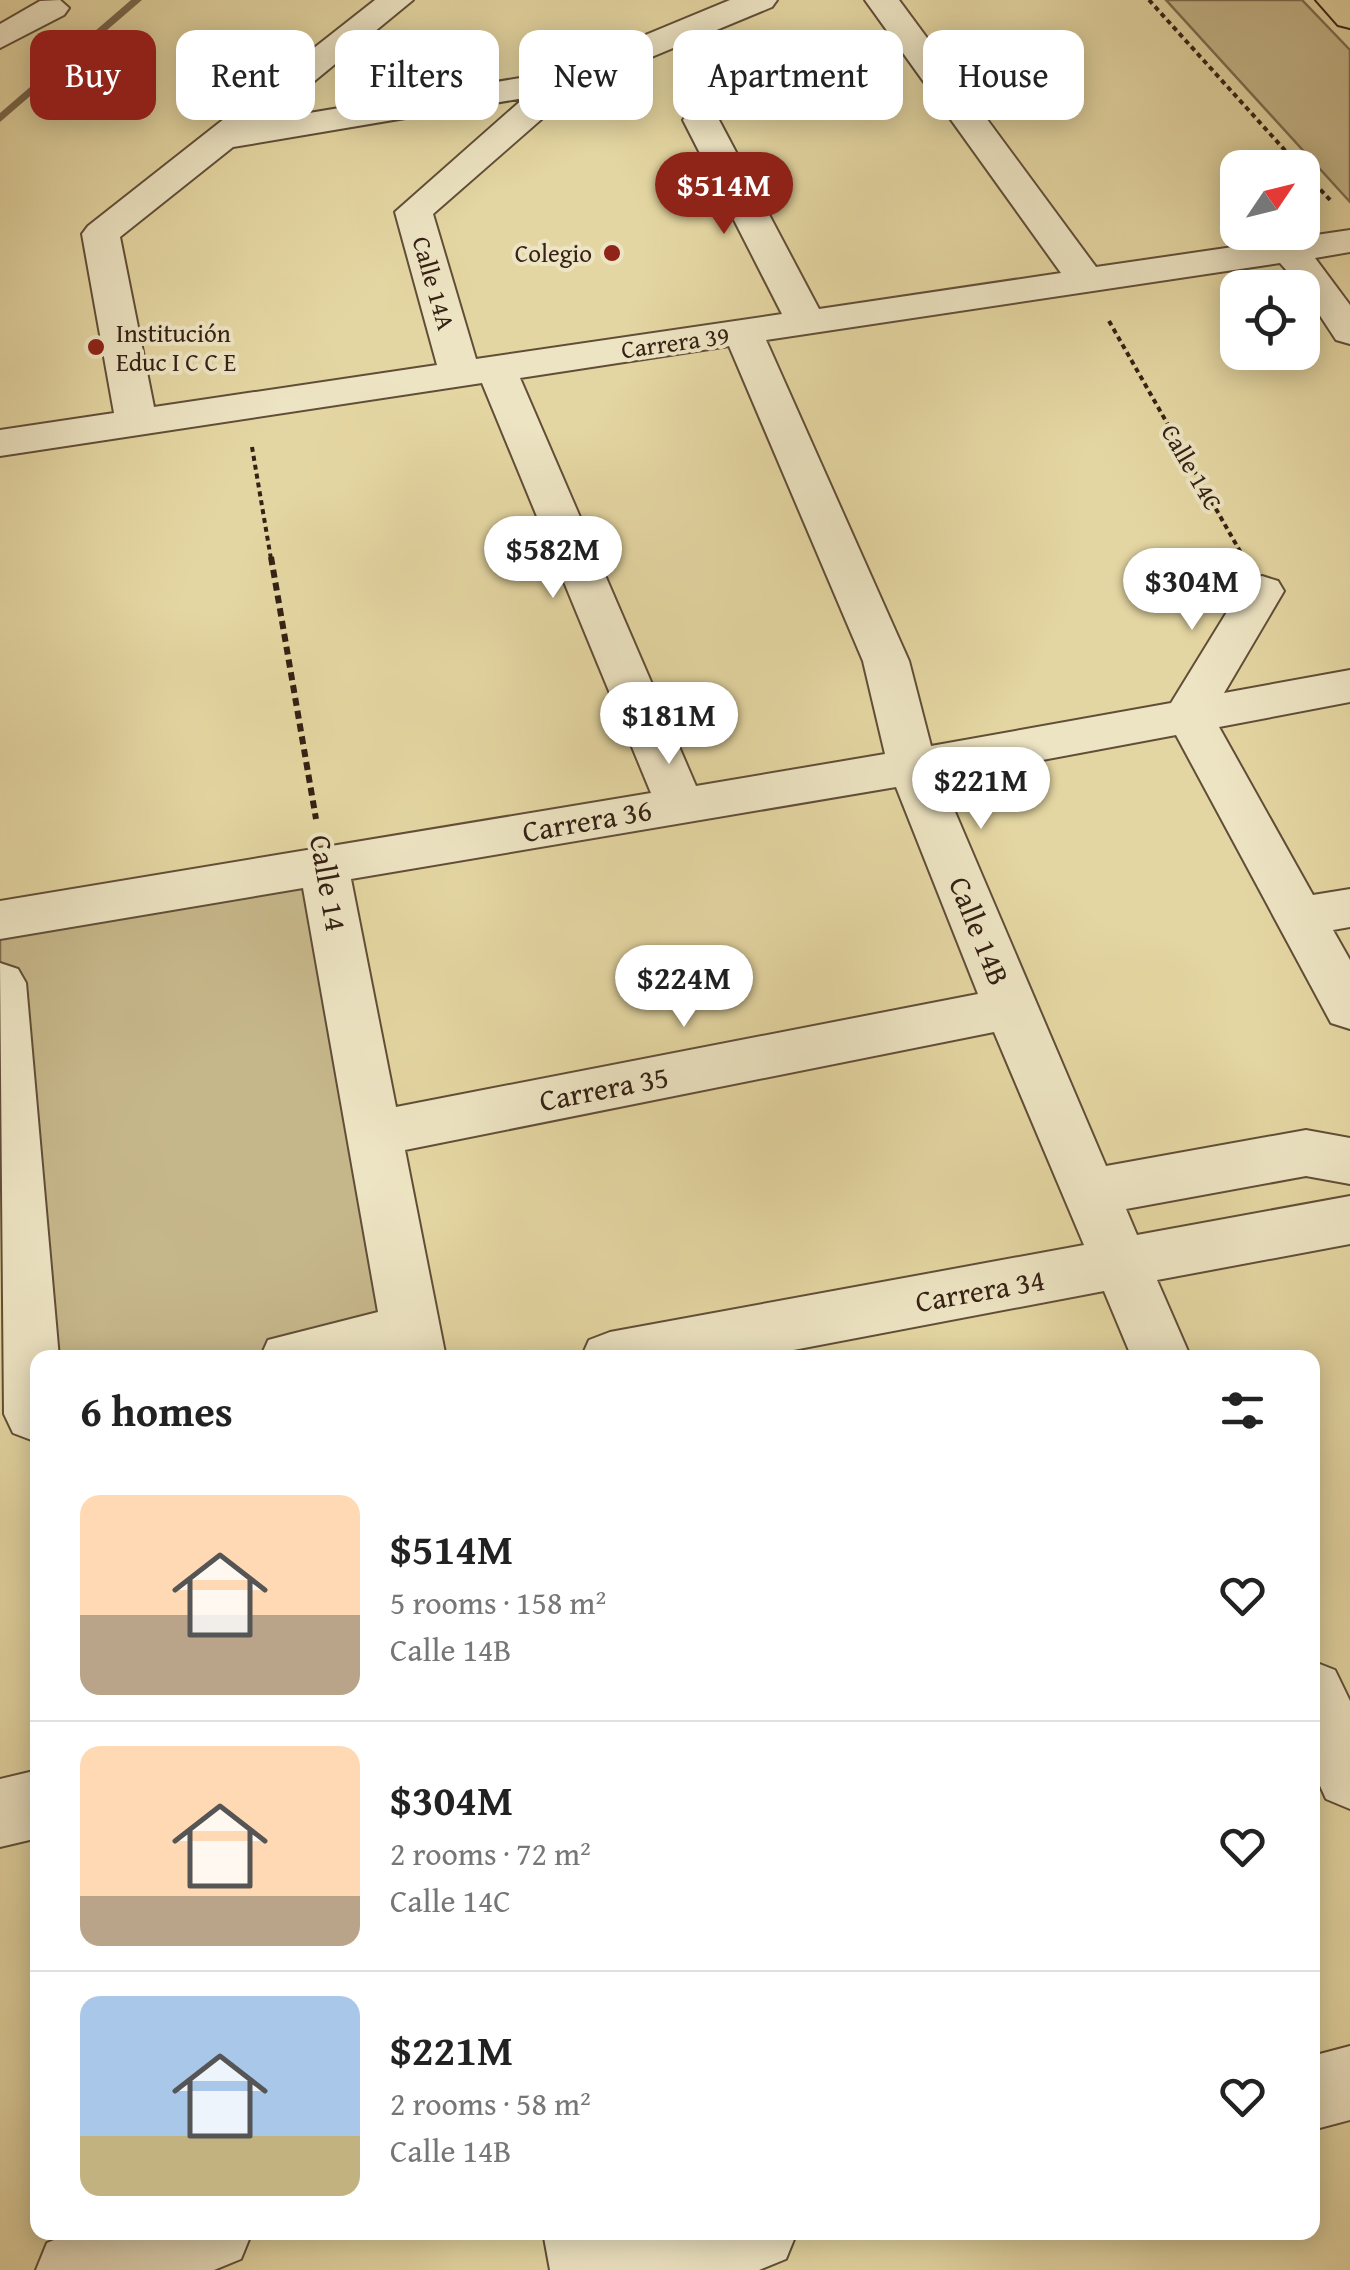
<!DOCTYPE html>
<html lang="en">
<head>
<meta charset="utf-8">
<style>
	body { margin:0; font-family:"Gentium Book Plus",serif; background:#f2f2f2; color:#222; height:100vh; display:flex; flex-direction:column; font-size:38px; white-space:nowrap }
	* { box-sizing:border-box; margin:0 }
	p { font-size:32px; color:#767676 }
	.icon { flex:none; width:55px; height:55px; fill:none; stroke:currentColor; stroke-width:2; stroke-linecap:round; stroke-linejoin:round }
	.map { position:relative; flex:1; overflow:hidden }
	.sheet { position:absolute; left:30px; top:1350px; width:1290px; height:890px; display:flex; flex-direction:column; background:#fff; border-radius:20px; box-shadow:0 5px 25px #0003 }
	.sheet>* { flex:none }
	.top-card { position:absolute; left:30px; top:30px; width:1290px; height:90px; display:flex; gap:20px }
	.needle { width:65px; rotate:55deg }
	.controls { position:absolute; left:1220px; top:150px; display:grid; gap:20px }
	.controls a { display:grid; place-items:center; width:100px; height:100px; border-radius:20px; background:#fff; box-shadow:0 5px 25px #0003; font-size:50px }
	.price { position:absolute; translate:-50% -85px; padding:0 22px; border-radius:35px; background:#fff; color:#222; font-size:32px; line-height:65px; filter:drop-shadow(0 2px 5px #0008) }
	.price::after { content:''; position:absolute; left:50%; top:60px; width:30px; height:22px; margin-left:-15px; background:inherit; clip-path:polygon(0 0,100% 0,50% 100%) }
	.price.selected { background:#8f2418; color:#fff }
	ul { padding:0; list-style:none }
	li { display:flex; align-items:center; gap:30px; height:250px; padding:0 50px }
	li+li { border-top:2px solid #e0e0e0 }
	li span { display:grid; place-items:center; flex:none; width:280px; height:200px; border-radius:20px; color:#555 }
	li>.icon { margin-inline-start:auto }
	span .icon { width:120px; height:120px; fill:#fffc; stroke-width:1 }
	li b { font-size:42px }
	h2 { display:flex; justify-content:space-between; align-items:center; height:120px; padding:0 50px; font-size:42px }
	.pill { padding:0 35px; border-radius:20px; background:#fff; box-shadow:0 5px 25px #0003; font-size:35px; line-height:90px }
	.pill.selected { background:#8f2418; color:#fff }
	.map>svg:first-child { display:block }
	.green { fill:#c6b78a; stroke:#7e6c50; stroke-width:2.5 }
	.lines { fill:none; stroke-linecap:round; stroke-linejoin:round }
	.stream { fill:#7a684d; fill-rule:evenodd }
	.minor-casing { stroke:#614e38; stroke-width:4 }
	.major-casing { stroke:#352115; stroke-width:4 }
	.path-far1 { stroke:#352115; stroke-width:4; stroke-dasharray:5 4; stroke-linecap:butt }
	.path { stroke:#352115; stroke-width:6; stroke-dasharray:8 5; stroke-linecap:butt }
	.minor { fill:#ede4c3; fill-rule:evenodd }
	.major { fill:#e4d6a2; fill-rule:evenodd }
	.poi-dot { fill:#8f2418; stroke:#ede4c3; stroke-width:4 }
	.labels { text-anchor:middle; stroke-width:8; stroke-linejoin:round; paint-order:stroke }
	.far-poi-label { font-size:25px; fill:#352115; stroke:#ede4c3; text-anchor:end }
	.far-street-label { font-size:25px; fill:#352115; stroke:#ede4c3 }
	.street-label { font-size:30px; fill:#352115; stroke:#ede4c3 }
</style>
</head>
<body>
<div class="map">
<svg width="1350" height="2270" viewBox="0 0 1350 2270">
	<rect width="100%" height="100%" fill="#e4d6a2"/>
	<filter id="stains"><feTurbulence type="fractalNoise" baseFrequency=".002" numOctaves="4"/><feColorMatrix values="0 0 0 0 .2 0 0 0 0 .09 0 0 0 0 .02 0 0 0 .5 -.17"/></filter>
	<radialGradient id="worn" r=".72"><stop offset=".6" stop-color="#630" stop-opacity="0"/><stop offset="1" stop-color="#630" stop-opacity=".3"/></radialGradient>
	<path class="green" d="M1166,0H1302L1350,50V202Z
		M324,867L411,1330L289,1357L38,1358L37,1413L34,1414L0,981V920Z"/>
	<g class="lines">
		<path class="stream" d="M131,0H142L0,122V113Z"/>
		<g class="minor-casing">
			<path id="minor" d="M375,0H413L267,120L556,72L730,0H777L772,7L577,88L433,214L476,359L782,314L683,120L688,112H714L719,120L819,309L1061,273L865,0H899L1096,267L1350,230V252L1315,258L1350,305V344L1336,340L1302,288L1280,263L766,340L909,661L931,746L1171,703L1246,581L1262,576L1278,581L1284,591L1224,693L1350,670V702L1219,727L1313,895L1350,889V927L1333,930L1350,960V1029L1331,1023L1176,735L941,779L1106,1166L1306,1130L1350,1138V1184L1306,1176L1126,1209L1137,1235L1350,1196V1244L1157,1280L1191,1358H1132L1104,1291L751,1358H581L589,1340L610,1332L1084,1245L994,1032L405,1150L446,1358H260L268,1340L378,1312L303,888L0,939V901L651,793L482,383L0,456V430L114,413L82,234L88,226ZM524,98L395,212L437,365L154,407L120,237L233,147ZM729,346L863,661L885,754L696,786L520,378ZM896,787L978,994L396,1107L351,879Z
				M40,1L60,0L69,8L64,15L0,48V24Z
				M0,963L18,969L26,983L59,1358H38L34,1441L13,1433L4,1414Z
				M1312,1661L1335,1670L1350,1701V1809L1326,1799L1312,1768Z
				M38,1770V1838L0,1847V1779Z
				M1350,2046V2120L1312,2130V2056Z
				M72,2232H252L241,2259L214,2270H36L47,2243Z
				M543,2232H797L786,2259L759,2270H550Z"/>
		</g>
		<g class="major-casing">
			<path id="major" d="M1316,0H1350V28L1338,25Z"/>
		</g>
		<path class="path-far1" d="M1149,0L1301,168
			M1302,170L1332,202
			M1109,321L1241,553
			M252,447L271,559"/>
		<path class="path" d="M271,557L316,819"/>
		<use href="#minor" class="minor"/>
		<use href="#major" class="major"/>
	</g>
	<g class="poi-dot">
		<circle cx="612" cy="253" r="10"/>
		<circle cx="96" cy="347" r="10"/>
	</g>
	<g class="labels">
		<g class="far-poi-label">
			<text x="592" y="262">Colegio</text>
			<text x="116" y="342" text-anchor="start">Institución<tspan x="116" dy="29">Educ I C C E</tspan></text>
		</g>
		<g class="far-street-label">
			<text transform="translate(434 283) rotate(74)" y="9">Calle 14A</text>
			<text transform="translate(675 342) rotate(-8)" y="9">Carrera 39</text>
			<text transform="translate(1192 467) rotate(60)" y="9">Calle 14C</text>
		</g>
		<g class="street-label">
			<text transform="translate(587 821) rotate(-10)" y="10">Carrera 36</text>
			<text transform="translate(328 883) rotate(80)" y="10">Calle 14</text>
			<text transform="translate(979 931) rotate(68)" y="10">Calle 14B</text>
			<text transform="translate(604 1089) rotate(-11)" y="10">Carrera 35</text>
			<text transform="translate(980 1291) rotate(-10)" y="10">Carrera 34</text>
		</g>
	</g>
	<rect width="100%" height="100%" filter="url(#stains)"/>
	<rect width="100%" height="100%" fill="url(#worn)"/>
</svg>
<div class="controls">
<a><svg class="needle" viewBox="-14 -14 28 28"><path d="M0-13l5 13h-10z" fill="#e53935"/><path d="M0 13l5-13h-10z" fill="#767676"/></svg></a>
<a><svg class="icon" aria-label="locate" viewBox="0 0 24 24"><circle cx="12" cy="12" r="6"/><path d="M12 2v4M12 18v4M2 12h4M18 12h4"/></svg></a>
</div>
<b class="price selected" style="left:724px;top:237px">$514M</b>
<b class="price" style="left:553px;top:601px">$582M</b>
<b class="price" style="left:1192px;top:633px">$304M</b>
<b class="price" style="left:669px;top:767px">$181M</b>
<b class="price" style="left:981px;top:832px">$221M</b>
<b class="price" style="left:684px;top:1030px">$224M</b>
<div class="top-card">
<a class="pill selected">Buy</a>
<a class="pill">Rent</a>
<a class="pill">Filters</a>
<a class="pill">New</a>
<a class="pill">Apartment</a>
<a class="pill">House</a>
</div>
<section class="sheet">
<h2>6 homes<svg class="icon" aria-label="filters" viewBox="0 0 24 24"><path d="M4 7h16M4 17h16"/><circle cx="9" cy="7" r="2"/><circle cx="15" cy="17" r="2"/></svg></h2>
<ul>
<li><span style="background:linear-gradient(#ffd9b3 60%,#b9a48a 0)"><svg class="icon" aria-label="home" viewBox="0 0 24 24"><path d="M3 11l9-7 9 7M6 9v11h12V9"/></svg></span><div><b>$514M</b><p>5 rooms · 158 m²</p><p>Calle 14B</p></div><svg class="icon" aria-label="heart" viewBox="0 0 24 24"><path d="M12 20l-8-8c-3-5 5-10 8-4 3-6 11-1 8 4z"/></svg></li>
<li><span style="background:linear-gradient(#ffd9b3 75%,#b9a48a 0)"><svg class="icon" aria-label="home" viewBox="0 0 24 24"><path d="M3 11l9-7 9 7M6 9v11h12V9"/></svg></span><div><b>$304M</b><p>2 rooms · 72 m²</p><p>Calle 14C</p></div><svg class="icon" aria-label="heart" viewBox="0 0 24 24"><path d="M12 20l-8-8c-3-5 5-10 8-4 3-6 11-1 8 4z"/></svg></li>
<li><span style="background:linear-gradient(#a9c7e8 70%,#c2b280 0)"><svg class="icon" aria-label="home" viewBox="0 0 24 24"><path d="M3 11l9-7 9 7M6 9v11h12V9"/></svg></span><div><b>$221M</b><p>2 rooms · 58 m²</p><p>Calle 14B</p></div><svg class="icon" aria-label="heart" viewBox="0 0 24 24"><path d="M12 20l-8-8c-3-5 5-10 8-4 3-6 11-1 8 4z"/></svg></li>
</ul>
</section>
</div>
</body>
</html>
